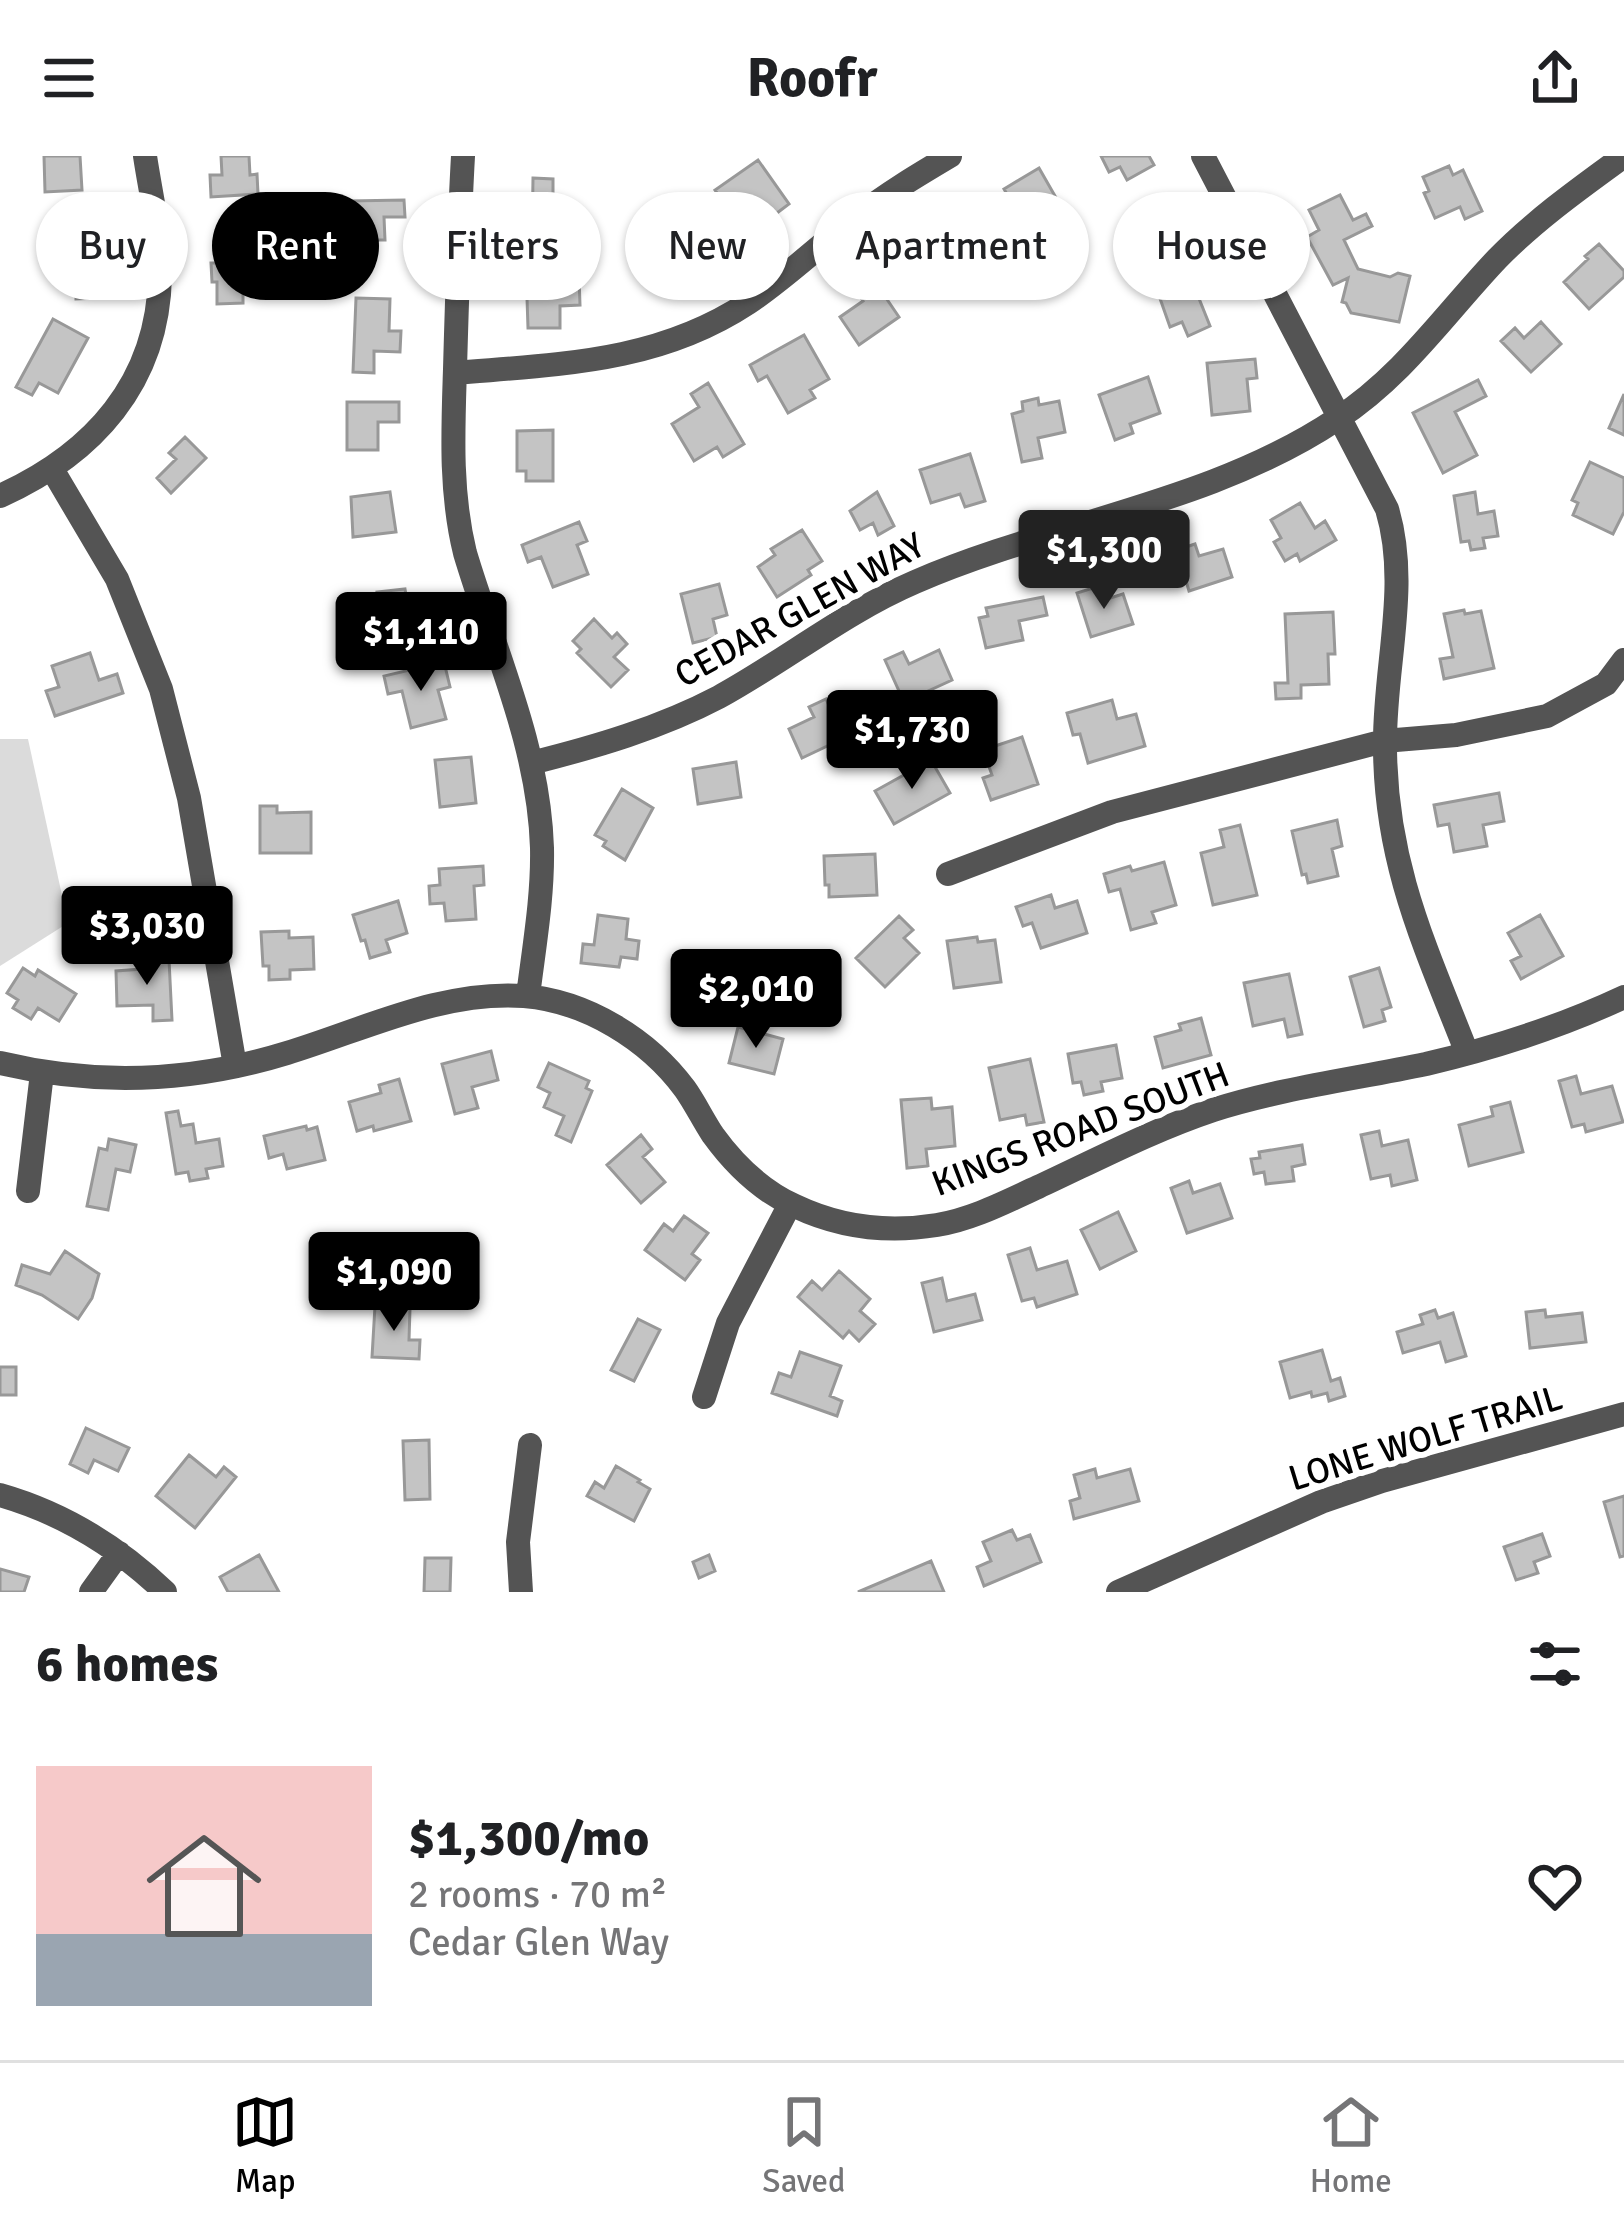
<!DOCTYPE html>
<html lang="en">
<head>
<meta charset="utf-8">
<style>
	body { margin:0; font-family:Signika,sans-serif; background:#f6f6f6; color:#202124; height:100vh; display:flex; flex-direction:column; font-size:45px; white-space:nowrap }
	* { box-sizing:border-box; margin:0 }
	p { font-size:39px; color:#757577 }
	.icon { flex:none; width:66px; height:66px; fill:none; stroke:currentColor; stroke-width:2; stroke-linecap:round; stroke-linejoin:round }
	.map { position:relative; height:1436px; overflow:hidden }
	.drawer { display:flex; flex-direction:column; background:#fff; flex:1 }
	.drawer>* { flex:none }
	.banner { position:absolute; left:36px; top:36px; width:1554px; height:108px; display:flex; gap:24px }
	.price { position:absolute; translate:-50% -102px; padding:0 27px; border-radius:12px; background:#000; color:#fff; font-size:39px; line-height:78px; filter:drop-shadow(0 3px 6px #0008) }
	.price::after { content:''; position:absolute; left:50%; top:72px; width:36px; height:27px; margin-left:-18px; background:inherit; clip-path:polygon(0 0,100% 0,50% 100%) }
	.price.selected { background:#222; color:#fff }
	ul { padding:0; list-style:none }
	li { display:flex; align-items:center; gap:36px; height:300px; padding:0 36px }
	li span { display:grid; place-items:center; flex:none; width:336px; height:240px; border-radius:0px; color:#555 }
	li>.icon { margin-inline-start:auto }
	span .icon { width:144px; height:144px; fill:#fffc; stroke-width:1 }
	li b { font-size:51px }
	h2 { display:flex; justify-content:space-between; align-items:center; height:144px; padding:0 36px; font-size:51px }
	.tag { padding:0 42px; border-radius:54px; background:#fff; box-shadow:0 3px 9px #0004; font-size:42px; line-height:108px }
	.tag.selected { background:#000; color:#fff }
	header { display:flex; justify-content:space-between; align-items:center; height:156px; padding:0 36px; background:#fff; font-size:54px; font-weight:700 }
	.menu { display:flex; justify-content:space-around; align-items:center; height:168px; border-top:3px solid #e0e0e0; background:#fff; font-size:33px; color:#757577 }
	.menu a { display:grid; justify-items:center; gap:6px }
	.menu .selected { color:#000 }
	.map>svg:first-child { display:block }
	.green { fill:#dbdbdb }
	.building { fill:#c4c4c4; stroke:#989898; stroke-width:3 }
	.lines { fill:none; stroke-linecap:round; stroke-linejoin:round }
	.minor { stroke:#545454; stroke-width:24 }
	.labels { text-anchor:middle; stroke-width:12; stroke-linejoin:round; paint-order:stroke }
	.street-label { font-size:36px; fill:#000; stroke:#fff }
</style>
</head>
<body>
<header><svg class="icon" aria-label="menu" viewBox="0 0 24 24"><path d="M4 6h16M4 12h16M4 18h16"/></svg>Roofr<svg class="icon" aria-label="share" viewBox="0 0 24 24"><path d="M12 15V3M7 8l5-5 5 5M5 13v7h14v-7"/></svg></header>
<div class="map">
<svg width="1624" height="1436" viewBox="0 0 1624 1436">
	<rect width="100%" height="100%" fill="#fff"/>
	<path class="green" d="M0,583H28L68,767L0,810Z"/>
	<path class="building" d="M44,0H80L82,34L45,36Z
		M221,0H249L250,19L257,18L258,38L211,41L210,19H222Z
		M1101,0H1149L1154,9L1127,24L1120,11L1109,16Z
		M758,4L789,48L773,60L766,50L740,69L715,34Z
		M1449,10L1453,19L1463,14L1482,55L1465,63L1460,51L1435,62L1424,37L1429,35L1423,21Z
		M1039,12L1063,54L1050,61L1054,68L1042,75L1039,70L1029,76L1004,33Z
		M533,22L553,23V42H562L561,88H532Z
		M1340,39L1353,64L1366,58L1372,70L1344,84L1358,113L1390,121L1398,117L1410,120L1399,166L1351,157L1346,147L1342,146L1348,122L1333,129L1307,81L1319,74L1309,54Z
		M404,44L405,61H384L385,84H359L358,66H349V45Z
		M685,55L704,104L684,111L687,118L667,126L650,82L658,79L653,67Z
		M960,60L969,76L963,79L985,117L946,139L920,93L940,82L936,74Z
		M95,75L97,142L76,143V121L65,122V107H56L55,94H63V76Z
		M247,83L249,127L243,128V147L217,148V126H212L211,107H220L219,84Z
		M1599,88L1624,115V121L1589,153L1564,126L1588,103L1585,100Z
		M1199,112L1207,130L1196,135L1210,170L1188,180L1182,166L1170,171L1156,131Z
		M878,116L888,131L882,136L899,161L859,189L840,161L863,145L854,132Z
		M579,120L580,149L560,150V172H528L527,142H516L515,121Z
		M356,142L390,143L389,175H401L400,196L374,195V217L353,216Z
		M53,163L88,182L58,237L39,227L32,239L16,231Z
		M1541,166L1561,188L1531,216L1501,185L1515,172L1524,182Z
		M804,179L829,223L810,234L815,242L788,257L767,220L758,225L750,209Z
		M1255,203L1257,222L1247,223L1250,255L1212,259L1207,207Z
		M1148,221L1160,257L1130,268L1133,277L1115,284L1099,239Z
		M1478,224L1486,240L1455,256L1477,299L1443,317L1413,257Z
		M708,227L744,288L723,301L717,291L694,305L672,268L699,251L691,238Z
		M1624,238V279L1609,272Z
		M1038,242L1039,249L1059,245L1065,276L1038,282L1042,302L1022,306L1012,258L1023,255L1022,246Z
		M347,246H399V266H378V294H347Z
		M553,274V325H526V315H517V275Z
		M185,281L206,302L171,337L157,322L176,303L169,297Z
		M970,298L985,345L965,351L960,338L931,347L920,314Z
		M1590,306L1624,322V356L1613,378L1573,359L1578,347L1572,344Z
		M390,336L396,376L353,381L351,341Z
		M877,336L894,370L878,379L873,367L860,374L850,355Z
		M1475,336L1478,358L1494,355L1498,380L1483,382L1485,392L1471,394L1469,385L1461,386L1454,340Z
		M1300,347L1315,372L1325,365L1336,384L1300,405L1297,398L1285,405L1274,386L1281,382L1271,364Z
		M579,366L587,385L577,389L588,418L553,431L541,401L528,406L522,389Z
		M802,374L822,405L808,414L811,419L777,441L758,411L775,399L771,393Z
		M1195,388L1199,400L1223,393L1232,421L1189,435L1177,394Z
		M719,428L727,459L713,463L717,481L693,487L681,438Z
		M1096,431L1101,445L1123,438L1133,468L1091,481L1077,437Z
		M405,433L408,451L423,449L426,466L372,473L370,456L380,455L377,436Z
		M1043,441L1047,459L1019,465L1023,484L986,492L979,462L988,460L986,452Z
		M1464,454L1465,458L1481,455L1494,512L1444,523L1440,503L1453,501L1444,458Z
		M1333,456L1335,498H1328L1329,528L1301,529V542L1276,543L1275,527H1288L1285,458Z
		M594,463L612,482L617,477L627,488L614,501L628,514L611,531L577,497L581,493L573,485Z
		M939,494L952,524L904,546L885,504L903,496L909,508Z
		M90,497L99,524L117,518L123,537L55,560L46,535L59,531L52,510Z
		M445,510L450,531L438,534L446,563L411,572L402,535L388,538L384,520L418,512L419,516Z
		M826,543L844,582L802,602L789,573L814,561L809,551Z
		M1112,544L1117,563L1136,558L1145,590L1088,607L1080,578L1073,579L1067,557Z
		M1022,581L1038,628L991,644L983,622L992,619L983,594Z
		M471,601L476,647L440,651L435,604Z
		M931,604L950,637L894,668L875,635Z
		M736,606L741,641L698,648L693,613Z
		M622,633L653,652L625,704L603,690L606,685L595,679Z
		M1499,637L1504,665L1483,669L1487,690L1454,696L1449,668L1438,670L1434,649Z
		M260,650H277V657L311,656V697H260Z
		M1337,664L1342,690L1332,693L1338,720L1308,727L1306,718L1302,719L1292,675Z
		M1240,669L1257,739L1213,749L1201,697L1224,691L1220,674Z
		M875,698L877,739L829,741V729H825L824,700Z
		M1164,706L1176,749L1152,756L1156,767L1131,774L1120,733L1109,736L1104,718L1130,710L1132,715Z
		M483,710L484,729L474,730L476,763L446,765L444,747L430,748L429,730L440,729L439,713Z
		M1051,739L1055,752L1077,745L1087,777L1041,792L1032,767L1023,770L1016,751Z
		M398,745L407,777L386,784L390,796L370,802L365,784L361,785L353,759Z
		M598,759L628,763L626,783L639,785L637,803L621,801L619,811L581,807L583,788L594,789Z
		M1540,759L1563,800L1521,823L1511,805L1521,800L1508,777Z
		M899,760L913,774L904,782L919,797L885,831L856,802Z
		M289,775V782L313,781L314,813L290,814V823L269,824V810H263L261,776Z
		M977,781L978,786L995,784L1001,826L954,832L947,785Z
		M681,802L722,813L711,854L690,848L694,834L673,828Z
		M169,804L172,864L153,865V849L117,850L116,815L142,813V805Z
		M23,812L35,820L38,814L76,838L59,865L38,852L31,863L13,852L18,844L7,837Z
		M1379,812L1391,851L1382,854L1385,865L1364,871L1350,821Z
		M1289,818L1302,878L1288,881L1284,863L1253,870L1244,827Z
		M1201,862L1211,899L1163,912L1155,881L1181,874L1179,868Z
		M738,871L783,883L774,918L729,907Z
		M1116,889L1122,922L1101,926L1103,935L1084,939L1081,926L1073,927L1068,898Z
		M491,895L498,924L472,931L478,952L455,958L442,908Z
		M1030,903L1044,966L1027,969L1025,959L1000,964L989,912Z
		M549,907L589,925L586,932L592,935L571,986L556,979L564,960L544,951L550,937L538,931Z
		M1576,920L1581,938L1612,930L1623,966L1586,976L1584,968L1572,971L1559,925Z
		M399,923L411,965L374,975L373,970L357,975L349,946L381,937L379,929Z
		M931,942L932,953L952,951L955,990L926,993L928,1010L907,1012L901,944Z
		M1510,946L1523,996L1469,1010L1459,969L1493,960L1491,951Z
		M178,955L181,970L193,968L196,987L219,983L223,1010L206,1013L208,1022L190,1025L188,1016L176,1018L166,957Z
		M306,970L307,974L317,971L325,1004L287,1013L283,998L269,1002L264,980Z
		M1379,975L1382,990L1408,984L1417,1024L1392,1030L1390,1019L1371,1023L1361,979Z
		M641,979L652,993L643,1001L665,1026L641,1047L607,1009Z
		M109,983L136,989L130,1016L116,1013L108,1054L87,1050L99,992L107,994Z
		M1302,989L1305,1008L1292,1011L1294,1025L1266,1028L1264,1016L1254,1018L1251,1003L1260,1002L1259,996Z
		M1189,1025L1193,1037L1220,1028L1232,1062L1187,1077L1171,1032Z
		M1118,1056L1136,1095L1100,1113L1081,1074Z
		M684,1060L708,1077L692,1098L700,1104L685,1124L645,1094L664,1068L673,1075Z
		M1030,1092L1037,1114L1067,1105L1077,1138L1037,1151L1034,1142L1022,1145L1008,1099Z
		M65,1095L99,1118L92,1142L78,1163L42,1139L16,1129L22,1109L50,1118Z
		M839,1115L870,1143L860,1155L875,1168L859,1185L849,1175L843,1182L798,1141L812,1125L822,1134Z
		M942,1122L947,1145L975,1138L982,1164L934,1176L922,1127Z
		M375,1150L410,1152L409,1184H420L419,1203L372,1201Z
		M1435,1154L1438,1162L1453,1157L1466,1200L1446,1206L1440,1186L1403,1197L1397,1176L1423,1168L1420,1159Z
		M1545,1154L1546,1161L1582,1157L1586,1186L1530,1192L1526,1156Z
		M638,1163L660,1174L634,1225L611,1214Z
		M1322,1194L1331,1225L1340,1222L1345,1240L1329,1245L1327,1237L1312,1241L1311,1236L1290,1242L1280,1206Z
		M800,1196L841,1210L830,1240L842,1245L837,1260L772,1237L779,1217L791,1221Z
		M0,1211H16V1239H0Z
		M86,1272L129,1292L118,1315L94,1304L88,1317L70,1308Z
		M429,1284L430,1343L405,1344L403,1285Z
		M189,1299L216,1321L224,1311L236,1321L195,1372L156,1340Z
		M616,1310L640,1324L638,1326L650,1333L634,1365L587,1340L595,1326L604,1332Z
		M1095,1313L1097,1322L1130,1313L1139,1345L1074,1363L1070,1345L1080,1342L1074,1319Z
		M1624,1340V1400L1620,1401L1604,1346Z
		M1012,1374L1017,1384L1030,1379L1041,1406L984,1430L977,1411L991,1405L983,1386Z
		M1542,1378L1550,1400L1534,1406L1538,1417L1516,1424L1504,1391Z
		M259,1399L279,1436H228L220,1421Z
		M709,1399L715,1415L699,1422L693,1406Z
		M425,1402H451L450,1436H424Z
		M931,1405L944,1436H858Z
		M0,1413L29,1421L24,1436H0Z"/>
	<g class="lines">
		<path class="minor" d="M463,0C459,71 457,142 455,213C453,275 450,336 465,397C494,494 539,589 542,692C543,741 534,791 528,840
			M1203,0L1387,353C1410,429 1384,511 1385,589C1385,707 1425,790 1467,897
			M455,217C559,208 657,207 748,147C787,121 820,88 857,61C886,38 918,19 950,0
			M52,313L117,423L161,533L189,642L235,910
			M0,340C93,298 158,227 160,120C161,80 151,40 145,0
			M531,607C595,591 660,572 719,541C785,505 845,456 915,426C1053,366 1210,348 1337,263C1403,220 1444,159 1497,103C1535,64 1580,32 1624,0
			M948,718L1112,656L1384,585L1456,579L1547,560L1606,528L1624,504
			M0,907C96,930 193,926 287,897C363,874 442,834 524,840C586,845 648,883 685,933C695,947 703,964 713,979C734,1008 762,1035 795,1050C839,1071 888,1077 937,1069C973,1063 1005,1046 1038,1031C1096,1004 1153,974 1213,954C1282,932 1355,923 1426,908C1494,892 1560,871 1624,841
			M28,1035L42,917
			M704,1241L728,1167L790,1048
			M0,1339C63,1357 118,1391 165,1436
			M91,1436L119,1397
			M521,1436L518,1386L530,1289
			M1118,1436L1321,1346L1382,1325L1624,1258"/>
	</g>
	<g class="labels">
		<g class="street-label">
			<text transform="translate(799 453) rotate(-29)" y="13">CEDAR GLEN WAY</text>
			<text transform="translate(1080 972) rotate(-21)" y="13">KINGS ROAD SOUTH</text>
			<text transform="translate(1425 1281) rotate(-17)" y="13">LONE WOLF TRAIL</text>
		</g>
	</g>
</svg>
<b class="price selected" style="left:1104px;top:456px">$1,300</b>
<b class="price" style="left:421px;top:538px">$1,110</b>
<b class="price" style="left:912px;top:636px">$1,730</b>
<b class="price" style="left:147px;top:832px">$3,030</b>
<b class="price" style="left:756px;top:895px">$2,010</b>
<b class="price" style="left:394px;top:1178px">$1,090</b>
<div class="banner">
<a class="tag">Buy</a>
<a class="tag selected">Rent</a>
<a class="tag">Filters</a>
<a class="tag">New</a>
<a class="tag">Apartment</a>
<a class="tag">House</a>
</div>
</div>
<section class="drawer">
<h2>6 homes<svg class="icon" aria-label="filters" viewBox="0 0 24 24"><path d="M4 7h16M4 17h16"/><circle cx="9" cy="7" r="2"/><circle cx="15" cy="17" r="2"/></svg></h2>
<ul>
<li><span style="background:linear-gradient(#f6c9c9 70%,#9aa5b1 0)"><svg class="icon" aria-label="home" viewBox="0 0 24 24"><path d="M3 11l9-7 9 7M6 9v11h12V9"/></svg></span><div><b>$1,300/mo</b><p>2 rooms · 70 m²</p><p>Cedar Glen Way</p></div><svg class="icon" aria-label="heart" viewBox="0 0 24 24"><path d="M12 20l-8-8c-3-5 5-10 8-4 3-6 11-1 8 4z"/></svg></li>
</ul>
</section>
<nav class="menu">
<a class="selected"><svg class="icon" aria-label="map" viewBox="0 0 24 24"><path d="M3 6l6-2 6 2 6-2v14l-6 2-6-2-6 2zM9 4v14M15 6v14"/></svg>Map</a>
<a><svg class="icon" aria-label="saved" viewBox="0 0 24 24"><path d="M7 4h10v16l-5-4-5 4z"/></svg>Saved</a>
<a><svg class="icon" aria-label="home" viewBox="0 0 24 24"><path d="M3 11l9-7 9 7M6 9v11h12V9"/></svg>Home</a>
</nav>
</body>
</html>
